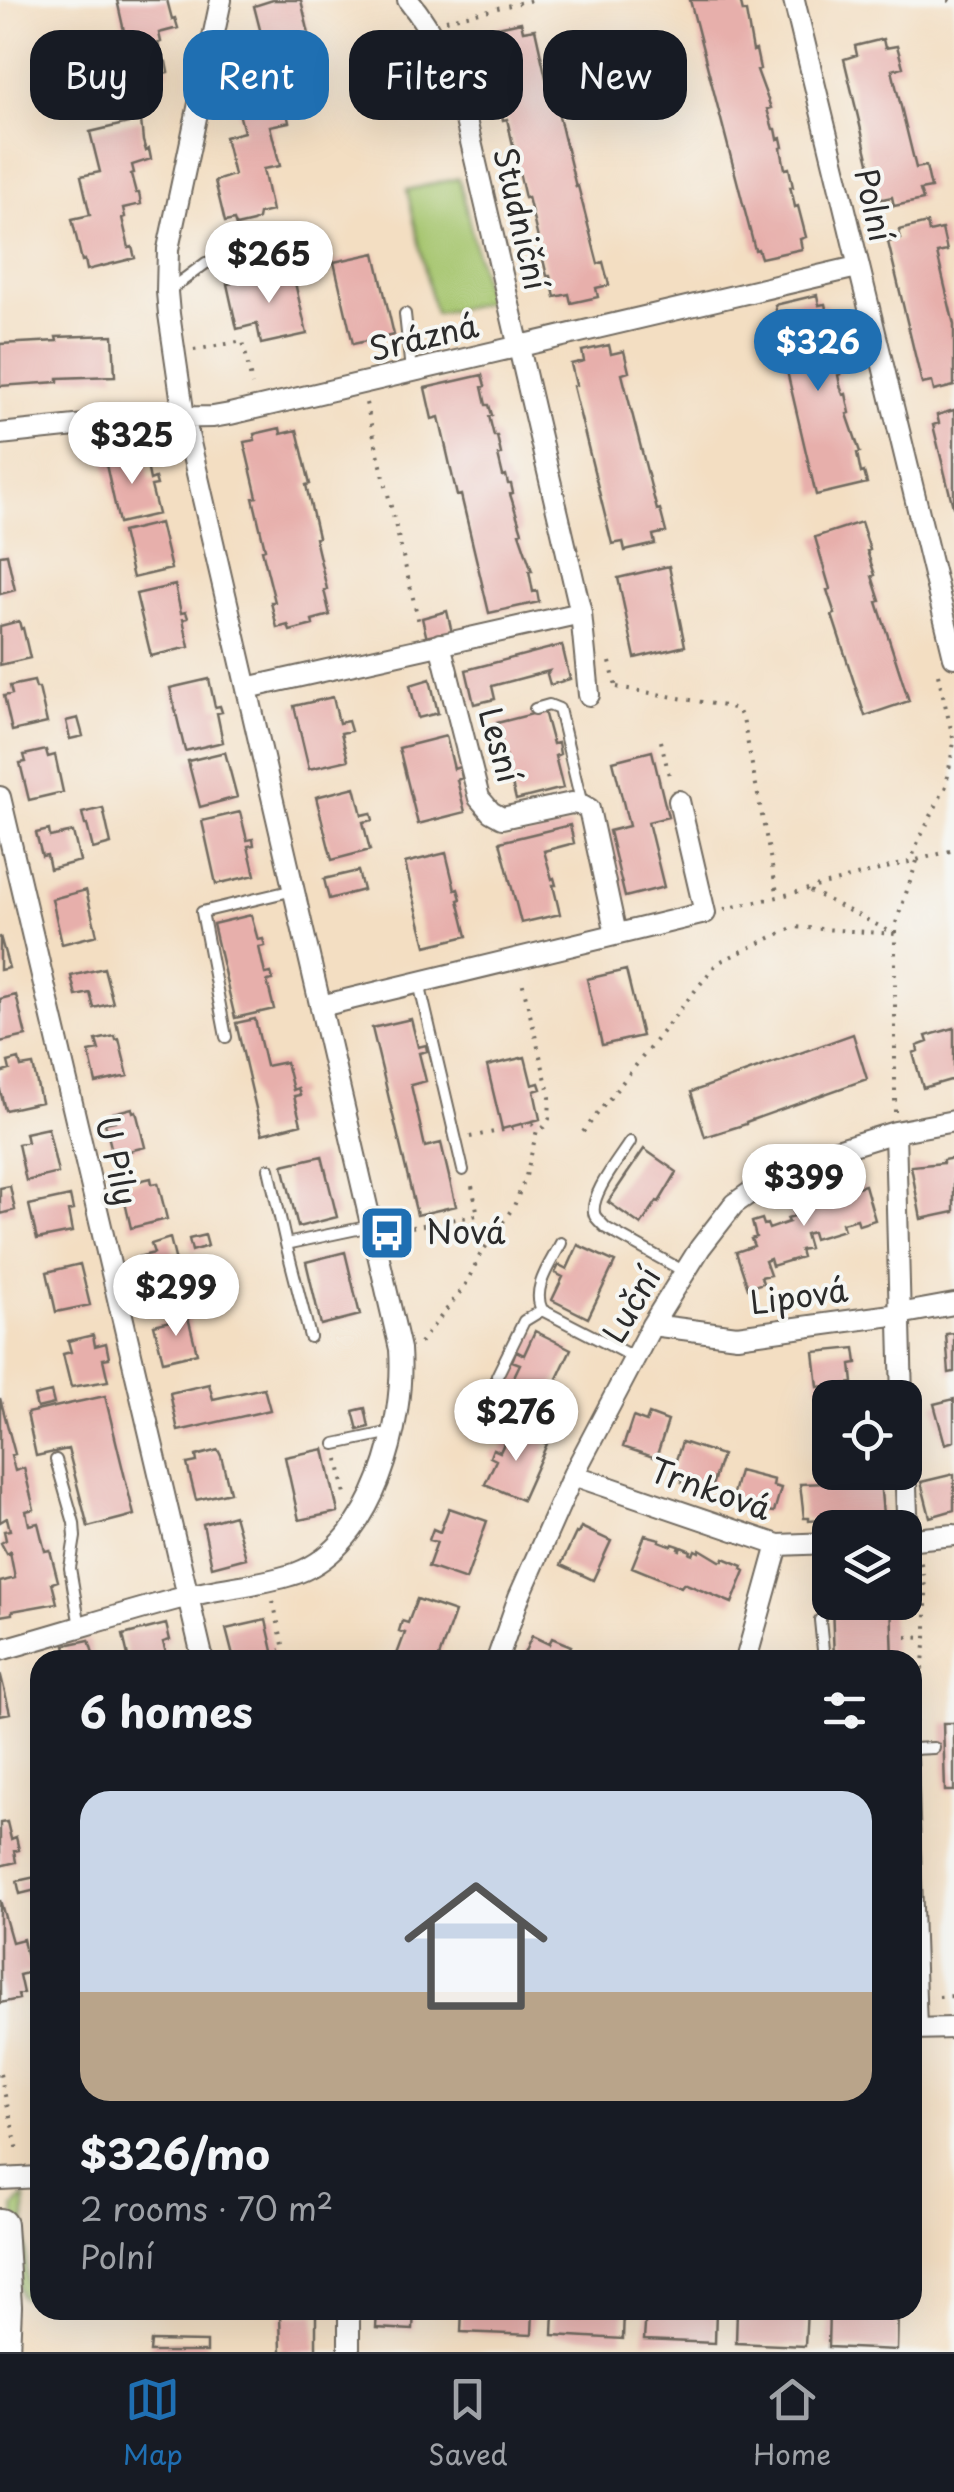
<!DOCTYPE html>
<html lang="en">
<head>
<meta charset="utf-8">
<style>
	body { margin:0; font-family:"Playpen Sans",sans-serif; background:#20242c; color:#f1f3f6; height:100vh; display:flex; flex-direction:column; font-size:38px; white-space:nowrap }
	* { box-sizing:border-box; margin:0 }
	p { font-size:32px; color:#9ea1a6 }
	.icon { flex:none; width:55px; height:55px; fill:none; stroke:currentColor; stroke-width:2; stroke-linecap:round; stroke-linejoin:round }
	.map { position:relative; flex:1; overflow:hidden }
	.details { position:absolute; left:30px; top:1650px; width:892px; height:670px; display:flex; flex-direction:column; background:#171b24; border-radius:30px; box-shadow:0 10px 40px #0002 }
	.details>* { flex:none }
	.hud { position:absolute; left:30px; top:30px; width:895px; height:90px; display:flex; gap:20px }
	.tools { position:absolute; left:812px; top:1380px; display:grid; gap:20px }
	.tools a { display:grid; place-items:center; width:110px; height:110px; border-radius:20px; background:#171b24; box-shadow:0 10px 40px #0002; font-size:50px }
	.price { position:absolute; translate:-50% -85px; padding:0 22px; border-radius:35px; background:#fff; color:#222; font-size:32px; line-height:65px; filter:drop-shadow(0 2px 5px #0008) }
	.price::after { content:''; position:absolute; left:50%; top:60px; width:30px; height:22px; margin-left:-15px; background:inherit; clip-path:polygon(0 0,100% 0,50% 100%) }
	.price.on { background:#1f6fb2; color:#fff }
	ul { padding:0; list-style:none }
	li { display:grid; align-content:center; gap:20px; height:530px; padding:0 50px }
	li+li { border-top:2px solid #363941 }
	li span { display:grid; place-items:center; height:310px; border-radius:30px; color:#555 }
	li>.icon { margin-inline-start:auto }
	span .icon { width:180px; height:180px; fill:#fffc; stroke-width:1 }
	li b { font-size:42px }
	h2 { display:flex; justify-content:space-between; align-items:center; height:120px; padding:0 50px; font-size:42px }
	.tag { padding:0 35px; border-radius:30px; background:#171b24; box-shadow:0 10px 40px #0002; font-size:35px; line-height:90px }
	.tag.on { background:#1f6fb2; color:#fff }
	.tabs { display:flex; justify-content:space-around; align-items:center; height:140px; border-top:2px solid #363941; background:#171b24; font-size:28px; color:#9ea1a6 }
	.tabs a { display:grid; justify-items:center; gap:5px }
	.tabs .on { color:#1f6fb2 }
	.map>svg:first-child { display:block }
	.green { fill:#a5c56d; stroke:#68784c; stroke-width:2.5 }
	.building { fill:#e7afab }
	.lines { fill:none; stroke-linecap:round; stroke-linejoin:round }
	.lane-casing { stroke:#716a60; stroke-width:14 }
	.street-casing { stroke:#716a60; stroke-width:24 }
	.primary-casing { stroke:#716a60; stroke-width:36 }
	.path { stroke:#716a60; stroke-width:4; stroke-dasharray:2.5 8; stroke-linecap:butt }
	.lane { stroke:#fff; stroke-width:10 }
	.street { stroke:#fff; stroke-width:20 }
	.primary { stroke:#fff; stroke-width:32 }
	.labels { text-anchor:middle; stroke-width:8; stroke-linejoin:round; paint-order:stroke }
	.street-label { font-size:32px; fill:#2b2b2b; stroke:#f6f6f2 }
	.poi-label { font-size:32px; fill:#2b2b2b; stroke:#f6f6f2; text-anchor:start }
</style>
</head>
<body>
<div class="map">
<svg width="954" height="2352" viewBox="0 0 954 2352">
	<rect width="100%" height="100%" fill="#f6f6f2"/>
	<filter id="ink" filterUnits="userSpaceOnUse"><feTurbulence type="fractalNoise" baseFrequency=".01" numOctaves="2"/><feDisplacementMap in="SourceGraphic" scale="20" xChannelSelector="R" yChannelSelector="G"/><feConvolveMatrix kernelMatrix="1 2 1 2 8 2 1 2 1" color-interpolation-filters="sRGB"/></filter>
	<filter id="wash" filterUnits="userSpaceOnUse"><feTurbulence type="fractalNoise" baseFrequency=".0048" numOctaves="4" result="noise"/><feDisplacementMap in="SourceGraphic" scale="40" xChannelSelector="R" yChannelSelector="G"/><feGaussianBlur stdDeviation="2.25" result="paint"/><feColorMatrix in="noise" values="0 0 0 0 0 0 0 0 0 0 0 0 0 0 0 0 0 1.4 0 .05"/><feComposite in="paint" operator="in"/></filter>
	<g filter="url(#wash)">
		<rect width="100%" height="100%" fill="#f3dec2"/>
		<path class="green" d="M459,178L488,302L435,314L407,190Z
			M25,2196L27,2300L21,2297L19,2289L14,2207Z"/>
		<g id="blocks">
			<path class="building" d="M117,0H167L172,19L175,18L178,28L159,33L161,42L158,43L163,63L166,62L168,72L150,76L151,96L107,107L103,87L117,84L107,44L126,40Z
				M273,0H301L309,34L290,39L300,78L280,83L289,122L270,126L280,166L263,169L272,211L259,214L258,219L253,222L236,226L234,220L225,222L215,181L234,175L225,137L244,132L234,94L254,88L245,50L264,45L254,6Z
				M690,0H740L743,12H746L753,51L756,50L760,69L757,70L771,108L767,109L773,129H776L778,139L781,138L783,147L781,148L785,169L789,168L793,187H790L793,197L795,207L798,206L806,237L800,239L802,249L761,258L758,249L755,250Z
				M521,22L523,31L535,29L553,109L557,108L576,187L578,186L598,264L603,262L609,285L596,288L598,297L571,303L569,294L555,297L550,276H547L528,197L525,198L507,119L503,120L490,61L486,62L482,41L495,38L493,28Z
				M883,39L885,48L897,46L903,67L892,70L916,168L926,166L931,188L920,190L923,200L894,206L892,197L878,200L844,59L857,55L855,46Z
				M424,75L431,108L413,112L406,79Z
				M141,120L143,141L146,151L149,149L151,159L132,165L134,173L131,174L136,193H139L141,204L123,208L125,217L122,218L129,248L132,247L135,258L87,270L85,260L82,261L72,219L90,215L81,176L100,172L90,132Z
				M927,223L929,232L942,229L947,251L937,253L954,325V386L934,391L932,382L922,384L888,242L901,239L899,230Z
				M375,253L394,335L353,344L334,262Z
				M292,270L307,334L261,344L257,324L237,329L227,284Z
				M817,295L819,305L825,304L832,335H829L831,346L834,356L837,355L841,374L838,375L840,385L843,395L846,394L850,413L847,414L860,452L857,453L861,473L864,472L867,483L816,495L779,337L771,339L766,318L777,315L775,305Z
				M113,335L115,376L58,378V382L0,386V344L57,341L56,337Z
				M609,345L611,354L624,351L629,372L622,374L657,510L660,509L666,532L653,535L655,544L625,551L623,542L612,544L573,386L576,385L571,364L584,361L582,351Z
				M482,375L485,386L482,387L486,405H489L492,415L489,416L494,436H497L501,454L498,455L503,476L506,475L508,484H511L513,493L510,494L522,532L519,533L532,571H529L533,592L537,591L539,602L489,613L461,495L457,496L439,417L432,419L425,388Z
				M954,410V507H953L933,425L939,423L937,415Z
				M280,428L281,434L297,430L310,484L306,485L318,537L315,538L327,589L324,590L330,615L312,620L313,625L290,631L288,625L277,628L271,602H275L262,550L265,549L253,498L257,497L244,442L255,440L254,434Z
				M144,451L150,480L155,478L157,485L151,486L158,514L119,523L105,460Z
				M861,522L870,550L867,551L875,575L872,576L880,601L877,602L909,701L865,716L832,615L835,614L827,590L830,589L815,537Z
				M160,523L171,569L133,578L122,532Z
				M7,554L15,590L0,594V555Z
				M669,566L685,646L635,658L618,578Z
				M175,585L181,613L186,612L188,618L183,619L189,647L151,656L136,594Z
				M447,611L452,633L427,639L422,618Z
				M19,621L21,629L23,628L30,658L0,665V626Z
				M562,645L570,679L550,685L547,674L549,671L526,677L492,686L495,699L474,704L466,670Z
				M209,679L215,707L220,706L222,712L217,713L223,742L185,751L170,688Z
				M430,679L438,713L418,718L410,685Z
				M34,681L36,688H39L47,723L12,731L4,696L12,694L10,686Z
				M333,697L339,723L348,721L351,731L341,733L348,760L309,769L294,706Z
				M544,711L553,744L558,743L560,754L555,756L563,788L516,800L497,723Z
				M78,718L83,736L70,739L66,721Z
				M446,736L454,769L460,767L462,778L457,780L465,812L418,824L399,748Z
				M46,750L48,757L55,755L63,792L29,800L20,763L26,762L24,755Z
				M652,751L668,817L648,822L664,887L625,897L609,831L629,826L613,761Z
				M225,752L237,797L200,807L188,761Z
				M355,787L362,815L371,813L373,820L363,822L370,850L332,860L316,797Z
				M103,808L111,844L93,849L87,825H85L82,813Z
				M240,812L247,840L253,839L254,845L248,846L255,875L216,884L202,821Z
				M570,825L574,843L544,851L552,879L554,878L556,885H553L560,914L521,923L500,842Z
				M49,830L50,837L73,832L80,861L50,869L47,855L42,856L36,833Z
				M446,853L455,890L458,889L461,899L458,900L467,936L426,946L405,863Z
				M358,871L363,890L329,899L324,879Z
				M86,890L97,935L62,944L52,899Z
				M251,915L258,940L263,939L265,946L259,947L265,974L271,973L273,980L267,981L274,1009L235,1018L213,924Z
				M0,936L9,968L0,970Z
				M104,968L113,1003L94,1008L90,993L76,996L71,976Z
				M626,970L642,1036L602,1045L587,979Z
				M16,995L26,1036L0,1042V999Z
				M255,1019L266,1066L286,1062L293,1090L298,1088L300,1095L294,1096L301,1124L262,1134L236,1023Z
				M411,1019L418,1047L426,1045L427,1051L419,1053L426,1081L411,1085L425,1147L441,1143L456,1206L417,1215L372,1028Z
				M954,1028V1079L923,1088L913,1053L918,1051L917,1046L928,1042L926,1036Z
				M853,1034L867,1079L746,1122V1124L705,1137L691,1092Z
				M115,1036L116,1040L119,1039L128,1076L96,1083L89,1052L99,1050L96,1040Z
				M525,1057L532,1085L539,1083L541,1089L534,1091L540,1119L502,1129L487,1066Z
				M19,1059L21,1067L33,1065L41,1102L5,1110L0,1090V1073L10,1070L8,1062Z
				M132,1108L133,1112L136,1111L145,1147L113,1155L105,1123L115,1121L113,1113Z
				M48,1128L58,1173L26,1181L18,1144L27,1142L25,1133Z
				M644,1149L677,1172L659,1202L657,1201L641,1225L608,1202Z
				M322,1156L337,1217L298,1227L283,1165Z
				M954,1158V1212L921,1219L911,1166L943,1163V1160Z
				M151,1178L152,1184L158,1183L167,1219L131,1228L121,1185Z
				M846,1179L848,1185L853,1183L854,1188L865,1185L875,1220L859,1225L857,1219L850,1221L842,1223L844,1230L814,1239L812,1232L805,1234L809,1248L800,1250L802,1257L772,1266L770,1259L765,1261L770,1275L761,1277L763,1283L748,1288L736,1252L754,1246L751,1239L756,1237L752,1222L762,1219L764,1225L767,1224L769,1229L789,1222L787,1218L794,1216L793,1210L798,1209L794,1196L801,1194L804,1200L809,1198L810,1203L821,1199L830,1196L829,1191L834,1189L833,1184Z
				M10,1186L15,1210L0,1214V1188Z
				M70,1196L73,1210L68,1211L72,1232L37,1239L29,1205Z
				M205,1235L208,1246L192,1251L189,1239Z
				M170,1238L181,1282L146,1291L138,1257L154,1253L151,1244Z
				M578,1245L615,1262L588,1318L552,1300L563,1277L555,1273L559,1265L567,1269Z
				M345,1252L360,1315L321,1325L306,1262Z
				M80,1264L90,1305L56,1312L47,1272Z
				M188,1317L197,1353L163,1361L154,1325Z
				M535,1331L571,1349L545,1404L509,1387L520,1364L512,1361L516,1351L524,1355Z
				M954,1333V1372L949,1373L946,1334Z
				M93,1335L95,1346L106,1343L109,1358L103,1359L108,1381L71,1387L63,1354L71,1352L68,1341Z
				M855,1348L857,1363L851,1364L853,1383L818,1387L814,1352Z
				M209,1384L213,1399L264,1388L270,1410L178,1431L170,1393Z
				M51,1392L54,1404L37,1408L34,1396Z
				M105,1396L134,1515L88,1527L68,1449L36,1456L27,1413Z
				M0,1398L15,1454L11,1455L15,1471L24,1468L34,1509L26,1511L29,1525L38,1523L45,1551L50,1550L58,1581L52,1583L57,1603L12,1611V1614L0,1616V1582L15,1578L10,1552L7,1554L1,1543L6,1540L4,1531L10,1530L7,1518L0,1522Z
				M954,1399V1441L945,1444L934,1404Z
				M365,1408L369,1427L358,1430L353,1411Z
				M649,1414L668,1421L656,1458L623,1447L633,1417L646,1422Z
				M511,1428L547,1444L522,1500L485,1484L496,1460L490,1457L493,1449L500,1452Z
				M682,1442L722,1455L711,1489L682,1482L683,1479L671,1475Z
				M324,1449L338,1512L299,1520L285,1457Z
				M218,1450L221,1456L230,1492L196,1500L187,1464L197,1462L196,1456Z
				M739,1471L774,1480L773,1486L781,1488L774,1512L766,1511V1514L730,1505Z
				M954,1474V1510L930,1517L921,1482Z
				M870,1475V1481L880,1480L883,1515H872V1519H861V1516L856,1515L845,1517V1520H835V1517H821L822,1520L809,1521V1518H804L800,1484L859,1482L858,1476Z
				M449,1508L487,1521L466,1580L428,1567L437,1542L429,1540L433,1529L440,1532Z
				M234,1515L246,1558L212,1567L203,1524Z
				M581,1527L611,1541L593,1580L561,1565L576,1533L578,1534Z
				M645,1535L660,1539L659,1541L672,1546L673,1544L679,1546L678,1549L680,1550L681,1547L691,1551L690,1554L693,1555L695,1550L699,1552L700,1549L720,1561H723L724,1558L743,1566L742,1569L745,1571L732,1603L684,1583L681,1587L632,1567Z
				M417,1599L455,1612L438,1660H404L396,1657L405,1633L399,1631L402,1621L408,1623Z
				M891,1602L893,1660H834L832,1604Z
				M266,1620L275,1660H234L226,1629Z
				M166,1624L170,1640L163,1642L167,1657L157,1660H129L123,1635Z
				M532,1636L549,1644L552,1638L571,1646L564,1660H521Z
				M89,1640L95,1660H52L51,1655L66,1652L65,1645Z
				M1,1676L10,1713L0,1715V1677Z
				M943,1723H954V1791H945Z
				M7,1822L11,1839L16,1837L19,1850L14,1851L16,1862L0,1866V1823Z
				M40,1876V1889L20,1894L17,1881Z
				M0,1900L12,1942L23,1939L28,1963L40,1961V1970L19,1975L23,1993L18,1994L19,1999L0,2003Z
				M377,2310H414L413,2330L376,2328Z
				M462,2310H533L532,2335L461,2332Z
				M554,2310H624L623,2339L553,2335Z
				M646,2310H716L715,2343L644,2340Z
				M737,2310H807L805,2346L736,2343Z
				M829,2310H882V2313H898L897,2350L828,2347Z
				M316,2314V2352H281L280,2315Z
				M151,2341L207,2342V2352H150Z"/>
		</g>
	</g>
	<g filter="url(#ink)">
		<use href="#blocks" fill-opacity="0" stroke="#716a60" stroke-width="2.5"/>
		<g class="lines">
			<g class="lane-casing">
				<path id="lane" d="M446,62L480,52
					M168,291L206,263L262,253
					M405,314L411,371
					M535,709L549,705L559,709L582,805
					M419,983L463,1170
					M226,1037L202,912L294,890
					M630,1142C620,1158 587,1198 595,1216C597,1219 603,1225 606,1228L685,1272
					M269,1169L286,1244L310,1337
					M561,1243C551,1263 531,1288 542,1310L635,1358
					M286,1244L371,1226
					M497,1376L524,1321L542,1310
					M335,1444L382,1434H393
					M56,1460L74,1523L75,1537L70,1568L80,1627
					M820,1620L824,1660
					M912,1749L934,1748
					M912,1757L921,2029"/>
			</g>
			<g class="street-casing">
				<path id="street" d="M408,0C436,34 452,74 465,116L581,613L589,695
					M794,0L954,657
					M0,434L151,418L213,417L230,414L857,267
					M440,644L479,798L491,812L502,818L572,803L582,805L589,809L616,934
					M247,688L581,613
					M0,797L203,1660
					M321,1006L705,913L679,801
					M895,1132L902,1398
					M652,1325L737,1336L899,1314L954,1304
					M905,1460L908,1540
					M573,1475L778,1545L830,1543
					M905,1540L954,1535
					M0,1650C62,1633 123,1613 185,1597C221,1587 263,1585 297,1573C375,1544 405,1423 400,1349L184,417L169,314L167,292L168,249L221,0
					M497,1660L519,1597L573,1475L652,1325L700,1248L734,1204L761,1185L824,1154L895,1132L954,1121
					M746,1660L778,1545
					M912,2029L954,2028
					M0,2179L40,2177
					M349,2352V2310"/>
			</g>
			<g class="primary-casing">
				<path id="primary" d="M0,2225L5,2306L3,2352"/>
			</g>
			<path class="path" d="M948,0L954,4
				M446,20L532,0
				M194,350L243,341L252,385
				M366,403L420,627
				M610,662L616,687
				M938,674L954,742
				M617,687L730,707L738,710L743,719L778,897
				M661,741L670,780
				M810,891L891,932
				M724,909L778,897L954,850
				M895,1112V926L917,861L913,856L915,848L946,786L954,742
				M583,1132L717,963L794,927L895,934
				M470,1137L532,1124L537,1130
				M397,1237L400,1236L401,1229L478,1215L472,1186
				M420,1343L465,1286L480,1255L514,1206L526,1176L537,1130L544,1127L549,1119L550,1097L522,981
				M338,1459L346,1499
				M273,1601L284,1649L280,1650
				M906,1637L926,1638
				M914,1732L926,1638V1593L920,1558
				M939,1997L954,1996
				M0,2074L19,2155
				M29,2222L30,2197"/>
			<use href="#lane" class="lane"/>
			<use href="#street" class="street"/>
			<use href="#primary" class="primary"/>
		</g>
	</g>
	<defs>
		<g id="bus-square" transform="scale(2.875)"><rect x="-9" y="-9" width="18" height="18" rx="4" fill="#1f6fb2" stroke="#f6f6f2"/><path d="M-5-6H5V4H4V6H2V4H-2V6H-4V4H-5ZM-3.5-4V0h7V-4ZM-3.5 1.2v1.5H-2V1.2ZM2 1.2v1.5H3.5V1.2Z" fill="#fff"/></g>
	</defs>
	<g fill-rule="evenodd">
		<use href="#bus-square" x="387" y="1233"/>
	</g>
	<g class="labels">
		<g class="street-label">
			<text transform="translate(873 205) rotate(77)" y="11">Polní</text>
			<text transform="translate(520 219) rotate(77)" y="11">Studniční</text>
			<text transform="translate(424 338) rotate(-13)" y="11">Srázná</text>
			<text transform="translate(499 745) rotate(74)" y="11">Lesní</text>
			<text transform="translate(116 1161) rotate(77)" y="11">U Pily</text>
			<text transform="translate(799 1297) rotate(-8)" y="11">Lipová</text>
			<text transform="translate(632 1305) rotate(-60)" y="11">Luční</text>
			<text transform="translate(710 1490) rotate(19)" y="11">Trnková</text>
		</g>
		<g class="poi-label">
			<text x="426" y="1244">Nová</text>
		</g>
	</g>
</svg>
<div class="tools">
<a><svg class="icon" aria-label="locate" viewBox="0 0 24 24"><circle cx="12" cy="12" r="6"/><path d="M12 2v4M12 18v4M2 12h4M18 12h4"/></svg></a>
<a><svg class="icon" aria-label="layers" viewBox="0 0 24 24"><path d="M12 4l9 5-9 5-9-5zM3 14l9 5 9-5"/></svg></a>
</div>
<b class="price" style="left:269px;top:306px">$265</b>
<b class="price on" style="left:818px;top:394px">$326</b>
<b class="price" style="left:132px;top:487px">$325</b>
<b class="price" style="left:804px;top:1229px">$399</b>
<b class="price" style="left:176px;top:1339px">$299</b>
<b class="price" style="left:516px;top:1464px">$276</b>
<div class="hud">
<a class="tag">Buy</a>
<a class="tag on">Rent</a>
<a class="tag">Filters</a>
<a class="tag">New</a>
</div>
<section class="details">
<h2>6 homes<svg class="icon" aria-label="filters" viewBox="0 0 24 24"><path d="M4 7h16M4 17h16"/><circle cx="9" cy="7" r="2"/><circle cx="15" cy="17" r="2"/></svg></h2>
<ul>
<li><span style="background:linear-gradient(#c9d6e8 65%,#b9a48a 0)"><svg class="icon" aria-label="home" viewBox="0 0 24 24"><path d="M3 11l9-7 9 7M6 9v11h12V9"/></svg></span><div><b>$326/mo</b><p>2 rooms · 70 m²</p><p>Polní</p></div></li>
</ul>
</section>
</div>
<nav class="tabs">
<a class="on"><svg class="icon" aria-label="map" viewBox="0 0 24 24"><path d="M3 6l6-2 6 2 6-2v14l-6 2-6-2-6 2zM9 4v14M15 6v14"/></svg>Map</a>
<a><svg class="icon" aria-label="saved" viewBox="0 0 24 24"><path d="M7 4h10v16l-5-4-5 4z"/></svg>Saved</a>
<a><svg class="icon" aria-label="home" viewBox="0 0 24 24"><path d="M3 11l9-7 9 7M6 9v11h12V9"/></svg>Home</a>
</nav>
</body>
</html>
